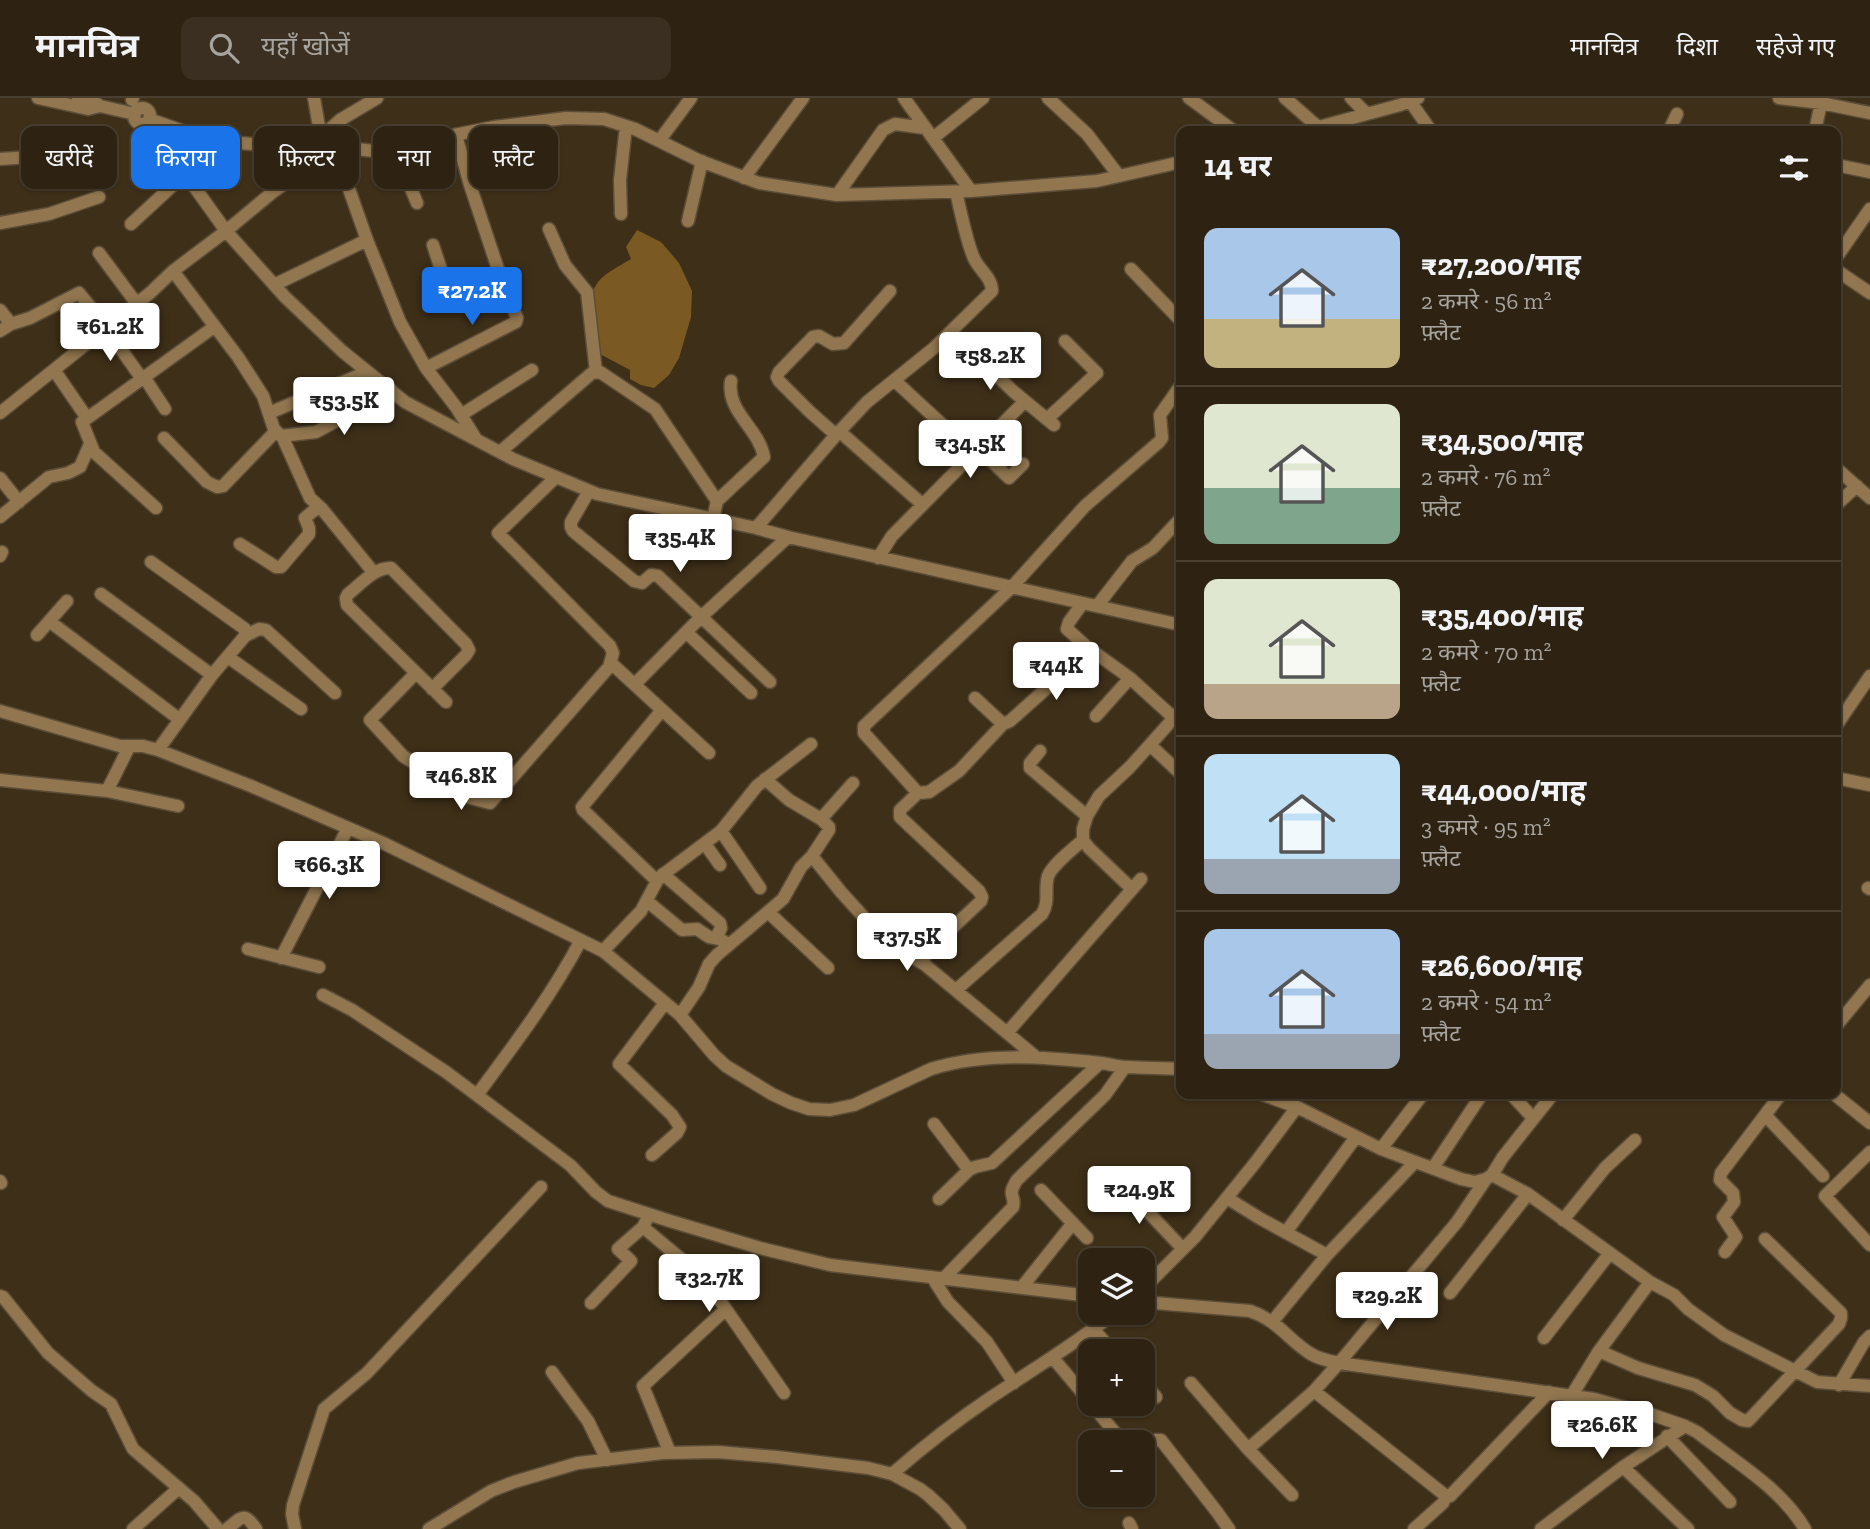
<!DOCTYPE html>
<html lang="hi">
<head>
<meta charset="utf-8">
<style>
	body { margin:0; font-family:"Zilla Slab","Noto Sans Devanagari",serif; background:#3a2f20; color:#f1f3f6; height:100vh; display:flex; flex-direction:column; font-size:26px; white-space:nowrap }
	* { box-sizing:border-box; margin:0 }
	p { font-size:23px; color:#a7a49f }
	.icon { flex:none; width:38px; height:38px; fill:none; stroke:currentColor; stroke-width:2; stroke-linecap:round; stroke-linejoin:round }
	.map { position:relative; flex:1; overflow:hidden }
	.details { position:absolute; left:1176px; top:28px; width:665px; height:973px; display:flex; flex-direction:column; background:#2e2312; border-radius:14px; box-shadow:0 2px 5px #0004,0 0 0 2px #494032 }
	.details>* { flex:none }
	.hud { position:absolute; left:21px; top:28px; width:665px; height:63px; display:flex; gap:14px }
	.fabs { position:absolute; left:1078px; top:1150px; display:grid; gap:14px }
	.fabs a { display:grid; place-items:center; width:77px; height:77px; border-radius:14px; background:#2e2312; box-shadow:0 2px 5px #0004,0 0 0 2px #494032; font-size:35px }
	.price { position:absolute; translate:-50% -60px; padding:0 16px; border-radius:7px; background:#fff; color:#222; font-size:23px; line-height:46px; filter:drop-shadow(0 2px 4px #0008) }
	.price::after { content:''; position:absolute; left:50%; top:42px; width:21px; height:16px; margin-left:-10px; background:inherit; clip-path:polygon(0 0,100% 0,50% 100%) }
	.price.on { background:#1a73e8; color:#fff }
	ul { padding:0; list-style:none }
	li { display:flex; align-items:center; gap:21px; height:175px; padding:0 28px }
	li+li { border-top:2px solid #494032 }
	li span { display:grid; place-items:center; flex:none; width:196px; height:140px; border-radius:14px; color:#555 }
	li>.icon { margin-inline-start:auto }
	span .icon { width:84px; height:84px; fill:#fffc; stroke-width:1 }
	li b { font-size:30px }
	h2 { display:flex; justify-content:space-between; align-items:center; height:84px; padding:0 28px; font-size:30px }
	.tag { padding:0 24px; border-radius:14px; background:#2e2312; box-shadow:0 2px 5px #0004,0 0 0 2px #494032; font-size:24px; line-height:63px }
	.tag.on { background:#1a73e8; color:#fff }
	header { display:flex; align-items:center; gap:42px; box-sizing:border-box; height:98px; padding:0 35px; background:#2e2312; border-bottom:2px solid #494032 }
	header strong { font-size:33px }
	nav { display:flex; gap:38px; margin-inline-start:auto; font-size:24px }
	.search { width:490px; height:63px; background:#3a2f20; display:flex; align-items:center; gap:18px; box-sizing:border-box; padding:0 24px; border-radius:14px; color:#a7a49f; font-size:26px }
	.map>svg:first-child { display:block }
	.water { fill:#7b5922 }
	.lines { fill:none; stroke-linecap:round; stroke-linejoin:round }
	.minor-casing { stroke:#5b4d38; stroke-width:15 }
	.minor { stroke:#91764f; stroke-width:12 }
</style>
</head>
<body>
<header>
<strong>मानचित्र</strong>
<div class="search"><svg class="icon" aria-label="search" viewBox="0 0 24 24"><circle cx="10" cy="10" r="6"/><path d="M15 15l6 6"/></svg>यहाँ खोजें</div>
<nav><a>मानचित्र</a><a>दिशा</a><a>सहेजे गए</a></nav>
</header>
<div class="map">
<svg width="1870" height="1431" viewBox="0 0 1870 1431">
	<rect width="100%" height="100%" fill="#3e2f18"/>
	<path class="water" d="M637,132L661,144L679,165L692,193L691,219L679,260L669,277L654,290L641,287L630,281V272L598,255C595,234 584,203 598,184C606,174 620,168 631,161L626,149Z"/>
	<g class="lines">
		<g class="minor-casing">
			<path id="minor" d="M38,0L88,11L100,8
				M78,0L93,3L100,8L135,16
				M314,0L321,40
				M904,0L971,93
				M1048,0L1087,36L1119,78
				M1189,0L1234,33
				M1285,0L1318,29
				M1351,0L1367,16
				M1779,0L1821,5L1870,15
				M132,2L133,0
				M1410,3L1431,33
				M134 18a8 8 0 1 1 16 0a8 8 0 1 1-16 0Z
				M149,21L197,38L218,43L252,46L320,47L374,53L494,29L566,20L604,21L635,31L698,62L759,85L837,97L971,93L1097,83L1181,64
				M146,25L173,59L226,133L285,199L342,253L405,304L513,361L597,396L756,430L788,439L1181,527
				M1304,33L1400,7L1418,0
				M1669,33L1677,16
				M1815,33L1821,5
				M933,40L983,0
				M659,43L691,0
				M338,49L343,74L367,142L400,224L426,270L456,309L476,341
				M394,49L417,105
				M0,61L31,59L68,52
				M1836,67L1870,74
				M744,80L803,0
				M837,97L883,32L895,26L925,30
				M621,116L620,82L626,28
				M688,123L702,63
				M0,125L49,116L99,99
				M131,126L185,76
				M549,131L565,167L587,194L596,274
				M433,147L452,205L502,183L470,87L456,37
				M99,155L137,206
				M1836,160L1870,111
				M1131,171L1181,223
				M1836,172L1870,195
				M173,173L238,259L263,298L274,331L283,340L310,400L322,411L374,475
				M274,187L367,142
				M0,212L11,226
				M106,230L142,281
				M0,233L11,226L30,220L79,195L107,229
				M951,234L1014,294L1054,327
				M426,270L516,224L517,220L502,183
				M54,272L87,320
				M144,279L165,311
				M894,282L973,355
				M0,315L150,195L173,173L226,133L274,93L306,71L317,56L321,40L326,35L340,22L377,0
				M269,315L367,274
				M461,317L532,272
				M1047,321L1097,275L1065,243
				M839,333L922,406
				M836,337L809,313L779,283L777,279L779,274L813,239L819,238L833,246L844,245L890,193
				M281,338L316,334L392,293
				M164,340L207,384L217,389L223,388L276,333
				M978,350L1009,380L1023,366
				M500,354L592,275L600,274L655,311L717,403L713,421
				M1836,370L1870,400
				M0,380L19,404
				M589,393L571,424V429L573,433L634,483L642,485L651,477L658,478L770,584
				M717,403L764,359C759,330 726,314 731,283
				M1836,407L1857,388
				M156,410L94,354L82,324L214,229
				M0,419L49,379L68,375L80,369L90,346
				M756,430L836,337L867,304L934,250L992,193C992,181 982,174 976,164C968,152 960,110 956,94
				M240,446L276,469H281L309,436V430L305,420L319,408
				M0,458L2,454
				M878,460L892,438L1025,303
				M151,464L245,531V538L212,577L158,652
				M101,496L212,577
				M1097,508L1132,463L1153,450L1181,420
				M49,523L179,621
				M686,534L751,595
				M37,537L67,503
				M245,538L259,531L266,532L335,595
				M1087,549L1130,580
				M228,559L301,611
				M611,565L709,655
				M416,575L370,622L403,658L467,699L490,705L609,569L613,555L610,548L498,435L556,379
				M635,586L701,519L788,439
				M432,591L466,557L469,552L466,546L391,470C375,469 360,487 348,496L346,500L347,507L446,604
				M975,600L1003,626L1010,623L1066,573L1087,549L1067,531L1069,524L1082,506
				M0,613L120,648H143L158,652L251,688L383,745L603,853L680,917L714,957L726,968L772,996L791,1005L809,1011L830,1012L854,1007L931,971C985,954 1045,959 1101,965C1110,966 1119,969 1128,969C1145,970 1163,970 1181,971
				M1096,618L1130,580L1175,621
				M1836,628L1870,578
				M1150,647L1181,676
				M1040,653L1030,665V670L1087,718
				M1836,680L1870,687
				M765,681L789,702L821,721
				M0,682L107,693L178,708
				M107,693L129,649
				M918,695L929,694L959,673L1003,626
				M721,733L760,790
				M705,746L720,767
				M812,758L841,794L871,827L896,849L924,866L1036,959
				M663,776L720,825L721,830L716,840
				M657,783L583,712L582,709L662,612
				M1868,790L1870,791
				M1132,791L1089,750L1083,742V731L1087,718L1099,698L1130,669L1181,612
				M647,803L682,832L697,831L709,839L720,841L728,846
				M768,814L828,870
				M248,851L319,869
				M603,853L641,813L657,783L661,778L721,733L757,688L811,646
				M281,860L348,730
				M921,864L932,849L981,803L982,799L979,793L900,719V712L918,695L864,635V628L1011,490L1085,408L1159,344L1162,340L1160,317L1181,287
				M956,892L1042,816C1050,803 1044,792 1048,778C1053,766 1073,751 1083,742
				M323,897L352,912L446,974L570,1067L596,1094L608,1103L670,1123L760,1150L830,1167L1090,1198
				M680,917L699,889L709,866L717,857L783,801L801,769L812,758L829,732V729L821,721L853,685
				M1836,928L1870,887
				M1007,935L1141,781
				M1261,996L1297,1009
				M1511,996L1533,1020
				M1834,996L1870,1025
				M477,997C514,947 552,897 581,842
				M1765,1017L1823,1078
				M934,1026L969,1072
				M1381,1051L1423,996
				M1870,1054L1825,1098L1870,1147
				M652,1057L677,1035L680,1029L672,1017L619,966L665,905
				M1433,1070L1482,996
				M1492,1077L1528,1096L1650,1184L1674,1197L1688,1211L1724,1237L1817,1284L1870,1288
				M0,1083L1,1085
				M1119,1083L1183,1151
				M1041,1092L1087,1140
				M1227,1100L1261,1121L1327,1157
				M939,1101L969,1072L975,1069L992,1065L1100,965
				M1563,1122L1605,1070L1635,1042
				M643,1129L705,1181L784,1295
				M1286,1134L1356,1039
				M1725,1154L1736,1139L1723,1119L1734,1104L1733,1095L1720,1082L1721,1075L1781,996
				M932,1179L948,1204L987,1244L1014,1285
				M944,1180L1013,1109C1016,1096 1006,1099 1017,1082L1105,997L1125,969
				M1022,1189L1073,1125
				M1143,1191L1195,1139L1255,1065L1297,1009L1381,1051L1461,1081L1475,1084L1486,1081L1492,1077L1503,1059L1553,996
				M1450,1195L1528,1096
				M0,1198L3,1199L48,1255L92,1293L111,1306L133,1351L194,1403L218,1431
				M1143,1204L1250,1213C1278,1222 1288,1242 1311,1256C1319,1261 1329,1263 1339,1265L1594,1301L1653,1317L1685,1328L1697,1334C1734,1363 1781,1390 1805,1431
				M591,1205L631,1163L618,1151L643,1129L646,1123
				M1272,1224L1327,1157L1414,1065
				M1094,1232L1113,1253
				M1544,1240L1610,1155
				M1599,1253L1638,1270L1695,1287L1713,1298L1730,1315L1742,1322L1748,1323L1839,1226L1841,1220V1215L1765,1141
				M1053,1260L1090,1304
				M552,1274L588,1323L607,1362
				M1143,1284L1156,1299
				M1191,1285L1248,1351L1292,1397
				M1839,1287L1864,1244L1870,1238
				M1314,1293L1446,1398H1450L1549,1294
				M1572,1297L1599,1253L1650,1184
				M1091,1306L1123,1344
				M1667,1338L1730,1404
				M1143,1351L1155,1342H1161L1217,1414L1229,1431
				M1248,1351L1314,1293L1339,1265L1457,1124L1486,1081
				M670,1355L643,1288L726,1211
				M1623,1369L1688,1431
				M892,1376C923,1349 956,1323 990,1300C1032,1272 1075,1246 1116,1214
				M1129,1425L1132,1431
				M133,1431L179,1390
				M227,1431C242,1419 244,1413 256,1431
				M295,1431L292,1416L293,1407L324,1311L367,1275L541,1089
				M429,1431L491,1393L514,1384L578,1365L663,1355L718,1354L777,1359L868,1370L892,1376L920,1391L928,1397L944,1412L960,1431
				M1414,1431L1443,1405L1446,1398
				M1541,1431L1623,1369L1685,1328"/>
		</g>
		<use href="#minor" class="minor"/>
	</g>
</svg>
<div class="fabs">
<a><svg class="icon" aria-label="layers" viewBox="0 0 24 24"><path d="M12 4l9 5-9 5-9-5zM3 14l9 5 9-5"/></svg></a>
<a>+</a>
<a>−</a>
</div>
<b class="price on" style="left:472px;top:229px">₹27.2K</b>
<b class="price" style="left:110px;top:265px">₹61.2K</b>
<b class="price" style="left:990px;top:294px">₹58.2K</b>
<b class="price" style="left:344px;top:339px">₹53.5K</b>
<b class="price" style="left:970px;top:382px">₹34.5K</b>
<b class="price" style="left:680px;top:476px">₹35.4K</b>
<b class="price" style="left:1056px;top:604px">₹44K</b>
<b class="price" style="left:461px;top:714px">₹46.8K</b>
<b class="price" style="left:329px;top:803px">₹66.3K</b>
<b class="price" style="left:907px;top:875px">₹37.5K</b>
<b class="price" style="left:1139px;top:1128px">₹24.9K</b>
<b class="price" style="left:709px;top:1216px">₹32.7K</b>
<b class="price" style="left:1387px;top:1234px">₹29.2K</b>
<b class="price" style="left:1602px;top:1363px">₹26.6K</b>
<div class="hud">
<a class="tag">खरीदें</a>
<a class="tag on">किराया</a>
<a class="tag">फ़िल्टर</a>
<a class="tag">नया</a>
<a class="tag">फ़्लैट</a>
</div>
<section class="details">
<h2>14 घर<svg class="icon" aria-label="filters" viewBox="0 0 24 24"><path d="M4 7h16M4 17h16"/><circle cx="9" cy="7" r="2"/><circle cx="15" cy="17" r="2"/></svg></h2>
<ul>
<li><span style="background:linear-gradient(#a9c7e8 65%,#c2b280 0)"><svg class="icon" aria-label="home" viewBox="0 0 24 24"><path d="M3 11l9-7 9 7M6 9v11h12V9"/></svg></span><div><b>₹27,200/माह</b><p>2 कमरे · 56 m²</p><p>फ़्लैट</p></div></li>
<li><span style="background:linear-gradient(#dfe7d0 60%,#7fa58c 0)"><svg class="icon" aria-label="home" viewBox="0 0 24 24"><path d="M3 11l9-7 9 7M6 9v11h12V9"/></svg></span><div><b>₹34,500/माह</b><p>2 कमरे · 76 m²</p><p>फ़्लैट</p></div></li>
<li><span style="background:linear-gradient(#dfe7d0 75%,#b9a48a 0)"><svg class="icon" aria-label="home" viewBox="0 0 24 24"><path d="M3 11l9-7 9 7M6 9v11h12V9"/></svg></span><div><b>₹35,400/माह</b><p>2 कमरे · 70 m²</p><p>फ़्लैट</p></div></li>
<li><span style="background:linear-gradient(#bfe0f5 75%,#9aa5b1 0)"><svg class="icon" aria-label="home" viewBox="0 0 24 24"><path d="M3 11l9-7 9 7M6 9v11h12V9"/></svg></span><div><b>₹44,000/माह</b><p>3 कमरे · 95 m²</p><p>फ़्लैट</p></div></li>
<li><span style="background:linear-gradient(#a9c7e8 75%,#9aa5b1 0)"><svg class="icon" aria-label="home" viewBox="0 0 24 24"><path d="M3 11l9-7 9 7M6 9v11h12V9"/></svg></span><div><b>₹26,600/माह</b><p>2 कमरे · 54 m²</p><p>फ़्लैट</p></div></li>
</ul>
</section>
</div>
</body>
</html>
